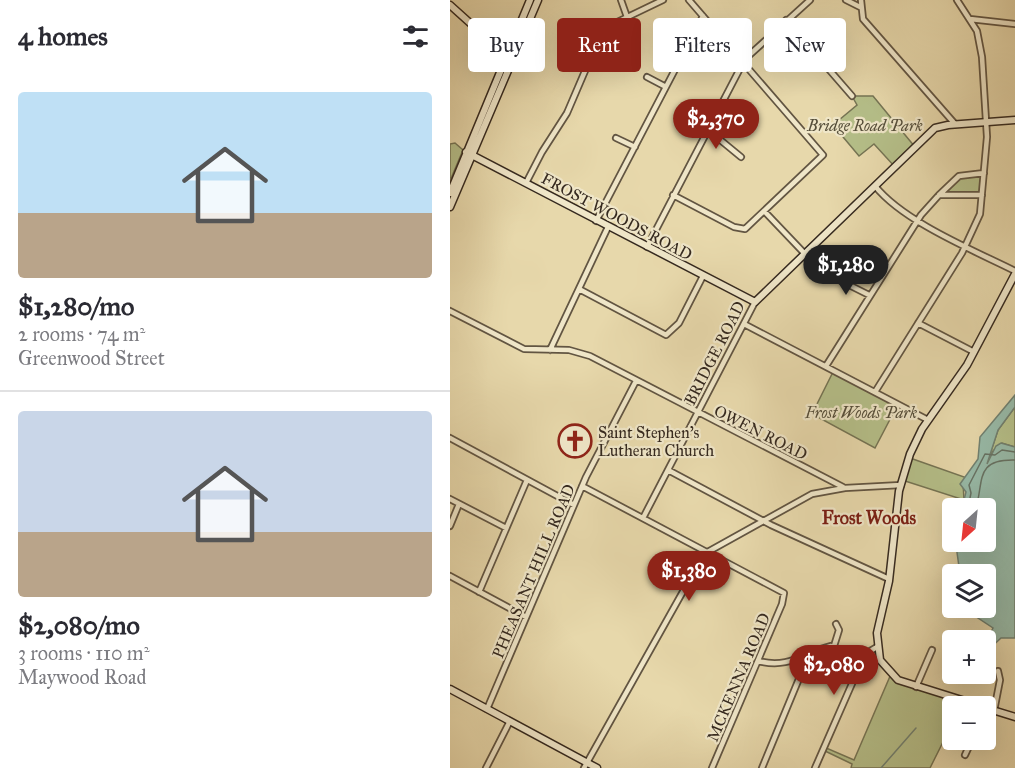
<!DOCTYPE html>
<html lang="en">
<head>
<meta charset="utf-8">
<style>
	body { margin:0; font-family:"IM FELL Great Primer",serif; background:#f7f7f7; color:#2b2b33; height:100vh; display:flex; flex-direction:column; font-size:22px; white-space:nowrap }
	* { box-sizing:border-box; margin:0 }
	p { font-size:20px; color:#7c7c81 }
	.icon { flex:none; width:33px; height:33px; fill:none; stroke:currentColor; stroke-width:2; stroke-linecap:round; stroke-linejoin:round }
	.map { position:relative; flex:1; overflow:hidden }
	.sheet { display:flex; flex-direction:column; background:#fff; width:450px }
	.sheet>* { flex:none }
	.hud { position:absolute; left:18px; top:18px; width:456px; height:54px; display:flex; gap:12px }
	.needle { width:39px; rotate:207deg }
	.controls { position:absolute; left:492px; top:498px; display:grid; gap:12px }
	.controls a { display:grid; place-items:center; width:54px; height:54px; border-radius:6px; background:#fff; box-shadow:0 6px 24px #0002; font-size:30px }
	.price { position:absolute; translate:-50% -51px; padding:0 14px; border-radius:21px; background:#8f2418; color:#fff; font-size:20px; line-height:39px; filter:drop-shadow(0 2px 3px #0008) }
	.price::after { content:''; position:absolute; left:50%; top:36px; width:18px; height:14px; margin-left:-9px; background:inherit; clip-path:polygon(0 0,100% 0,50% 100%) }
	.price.active { background:#222; color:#fff }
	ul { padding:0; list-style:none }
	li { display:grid; align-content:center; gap:12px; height:318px; padding:0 18px }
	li+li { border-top:2px solid #e1e1e2 }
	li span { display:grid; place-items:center; height:186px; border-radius:6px; color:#555 }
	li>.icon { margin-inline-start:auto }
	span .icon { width:108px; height:108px; fill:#fffc; stroke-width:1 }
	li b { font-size:26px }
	h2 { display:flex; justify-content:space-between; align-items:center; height:72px; padding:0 18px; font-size:26px }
	.pill { padding:0 21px; border-radius:6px; background:#fff; box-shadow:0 6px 24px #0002; font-size:21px; line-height:54px }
	.pill.active { background:#8f2418; color:#fff }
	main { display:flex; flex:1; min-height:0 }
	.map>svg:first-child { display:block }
	.green { fill:#b5bf89; stroke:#757454; stroke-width:1.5 }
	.water { fill:#97baa8; stroke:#708071; stroke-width:1.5 }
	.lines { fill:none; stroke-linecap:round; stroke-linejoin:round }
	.shore { stroke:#667264; stroke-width:1.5 }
	.stream { stroke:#708071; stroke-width:1.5 }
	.street-casing { stroke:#625542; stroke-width:8 }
	.secondary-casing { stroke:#35291f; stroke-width:9 }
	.street { stroke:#efe6c8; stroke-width:4.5 }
	.secondary { stroke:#efe6c8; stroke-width:6 }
	.labels { text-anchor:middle; stroke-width:4.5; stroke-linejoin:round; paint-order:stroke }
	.park-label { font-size:16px; font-style:italic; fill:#554e3a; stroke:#efe6c8 }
	.street-label { font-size:16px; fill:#35291f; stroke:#efe6c8 }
	.poi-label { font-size:16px; fill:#35291f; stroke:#efe6c8; text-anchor:start }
	.neighbourhood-label { font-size:18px; font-weight:bold; fill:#7a1f14; stroke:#efe6c8 }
</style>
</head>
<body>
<main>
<section class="sheet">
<h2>4 homes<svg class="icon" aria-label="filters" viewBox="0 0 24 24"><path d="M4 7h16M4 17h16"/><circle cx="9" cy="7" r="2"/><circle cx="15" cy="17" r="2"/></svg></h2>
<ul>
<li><span style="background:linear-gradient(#bfe0f5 65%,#b9a48a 0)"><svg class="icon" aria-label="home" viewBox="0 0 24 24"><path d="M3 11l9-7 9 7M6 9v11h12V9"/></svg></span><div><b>$1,280/mo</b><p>2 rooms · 74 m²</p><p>Greenwood Street</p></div></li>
<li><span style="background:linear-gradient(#c9d6e8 65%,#b9a48a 0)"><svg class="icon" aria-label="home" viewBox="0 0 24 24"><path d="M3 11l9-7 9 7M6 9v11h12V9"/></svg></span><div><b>$2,080/mo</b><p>3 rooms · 110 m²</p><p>Maywood Road</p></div></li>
</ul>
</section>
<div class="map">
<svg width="565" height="768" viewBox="0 0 565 768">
	<rect width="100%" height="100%" fill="#e7d8ab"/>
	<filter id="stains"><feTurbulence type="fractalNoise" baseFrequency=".00333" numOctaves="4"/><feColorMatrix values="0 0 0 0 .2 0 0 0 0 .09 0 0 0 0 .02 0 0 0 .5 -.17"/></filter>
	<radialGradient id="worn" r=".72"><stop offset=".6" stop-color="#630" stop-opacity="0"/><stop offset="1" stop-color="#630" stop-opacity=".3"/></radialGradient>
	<path class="green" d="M402,96H423L465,147L445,167L424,144L409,156L383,125L407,105Z
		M5,143L13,150L0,181V144Z
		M534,173L532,195H489L509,176Z
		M384,370L448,404L425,448L362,414Z
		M565,407V447L552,443L543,451L536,466L548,430Z
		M460,458L517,478L513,482L514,500L452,480Z
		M441,674L513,701L510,706H502V724L480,768H401L402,764L373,750L374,747L404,760Z"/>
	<path class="water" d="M565,395V407L548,430L537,464L546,446L551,443L565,447V638H551L536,652V642L543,628L525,616L523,608H536V574H510L506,545L507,542H536V508H512L516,492L510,484L528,459L530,437Z"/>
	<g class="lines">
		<path class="shore" d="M518,508L521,493L519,485L535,454L545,455L552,450L565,452
			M526,508C534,480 525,459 565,460"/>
		<path class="stream" d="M431,768L466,728"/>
		<g class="street-casing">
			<path id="street" d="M171,0L177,17
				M396,0L410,7
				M411,0L413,19L505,124
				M520,19L565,24
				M336,20L402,96
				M197,77L216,87
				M257,129L291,157
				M166,138L185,147
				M76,183L92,152L117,113L150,36L163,24L213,0
				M425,186C454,222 523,250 565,271
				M223,195L284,227L295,229L373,155L239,0
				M489,195L509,176L534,173
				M315,212L355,254
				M146,221L253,16
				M197,247L295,59L360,0
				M383,277L419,295
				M129,289L216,335L229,323L253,276
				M0,311L74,349L119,350L140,356L393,487
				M468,323L524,352
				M294,324L478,420
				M100,350L158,227
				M376,366L471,215L489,195H532
				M425,392L512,253L530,214L537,137L532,57L527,31L507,0
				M0,438L124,505
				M218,470L321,525L439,579
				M132,486L334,593L332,604L262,768
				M0,499L56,528
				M193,518L305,302
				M0,526L9,504
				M0,576L76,617
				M29,592L77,480
				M384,646L389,630L386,624
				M308,661C340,669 353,653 381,646L412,659
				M466,687L482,650
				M37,709L136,477L186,381
				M544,711L550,680L548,671
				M515,755L522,740
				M36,768L60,721
				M134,768L254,554L362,494L395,488L451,485
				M312,768L358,657
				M365,768L415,654L427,647"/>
		</g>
		<g class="secondary-casing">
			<path id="secondary" d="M0,5L60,59
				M16,152L305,302L485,128L498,125L565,120
				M0,193L80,0
				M0,207L88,0
				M0,689L147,768
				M531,706L448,680L430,660L427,633L439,581L449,491L460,454L472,429L517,365L565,274
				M536,708L565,717"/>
		</g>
		<use href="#street" class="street"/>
		<use href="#secondary" class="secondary"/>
	</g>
	<defs>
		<g id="church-ring" transform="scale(1.725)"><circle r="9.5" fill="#efe6c8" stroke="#8f2418" stroke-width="1.5"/><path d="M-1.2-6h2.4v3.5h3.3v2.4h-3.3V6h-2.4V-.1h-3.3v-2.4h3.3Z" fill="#8f2418"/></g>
	</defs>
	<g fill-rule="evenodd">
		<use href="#church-ring" x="125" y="441"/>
	</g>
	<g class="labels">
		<g class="park-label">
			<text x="415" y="131">Bridge Road Park</text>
			<text x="411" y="418">Frost Woods Park</text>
		</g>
		<g class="street-label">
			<text transform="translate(167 216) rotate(28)" y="6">FROST WOODS ROAD</text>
			<text transform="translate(264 353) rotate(-63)" y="6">BRIDGE ROAD</text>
			<text transform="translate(311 432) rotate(27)" y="6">OWEN ROAD</text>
			<text transform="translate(83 571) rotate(-67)" y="6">PHEASANT HILL ROAD</text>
			<text transform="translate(288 677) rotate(-67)" y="6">MCKENNA ROAD</text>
		</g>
		<g class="poi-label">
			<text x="148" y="438">Saint Stephen's<tspan x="148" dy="18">Lutheran Church</tspan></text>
		</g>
		<g class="neighbourhood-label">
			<text x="419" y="524">Frost Woods</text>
		</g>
	</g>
	<rect width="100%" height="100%" filter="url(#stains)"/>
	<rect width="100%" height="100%" fill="url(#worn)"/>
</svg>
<div class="controls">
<a><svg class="needle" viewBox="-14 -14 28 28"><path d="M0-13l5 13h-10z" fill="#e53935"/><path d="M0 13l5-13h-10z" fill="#7c7c81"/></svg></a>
<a><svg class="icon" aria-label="layers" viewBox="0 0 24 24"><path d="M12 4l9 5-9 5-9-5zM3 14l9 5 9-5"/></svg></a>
<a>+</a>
<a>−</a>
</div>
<b class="price" style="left:266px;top:150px">$2,370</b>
<b class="price active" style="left:396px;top:296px">$1,280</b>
<b class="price" style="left:239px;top:602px">$1,380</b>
<b class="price" style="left:384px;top:696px">$2,080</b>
<div class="hud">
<a class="pill">Buy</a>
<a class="pill active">Rent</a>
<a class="pill">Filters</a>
<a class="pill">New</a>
</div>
</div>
</main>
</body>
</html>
